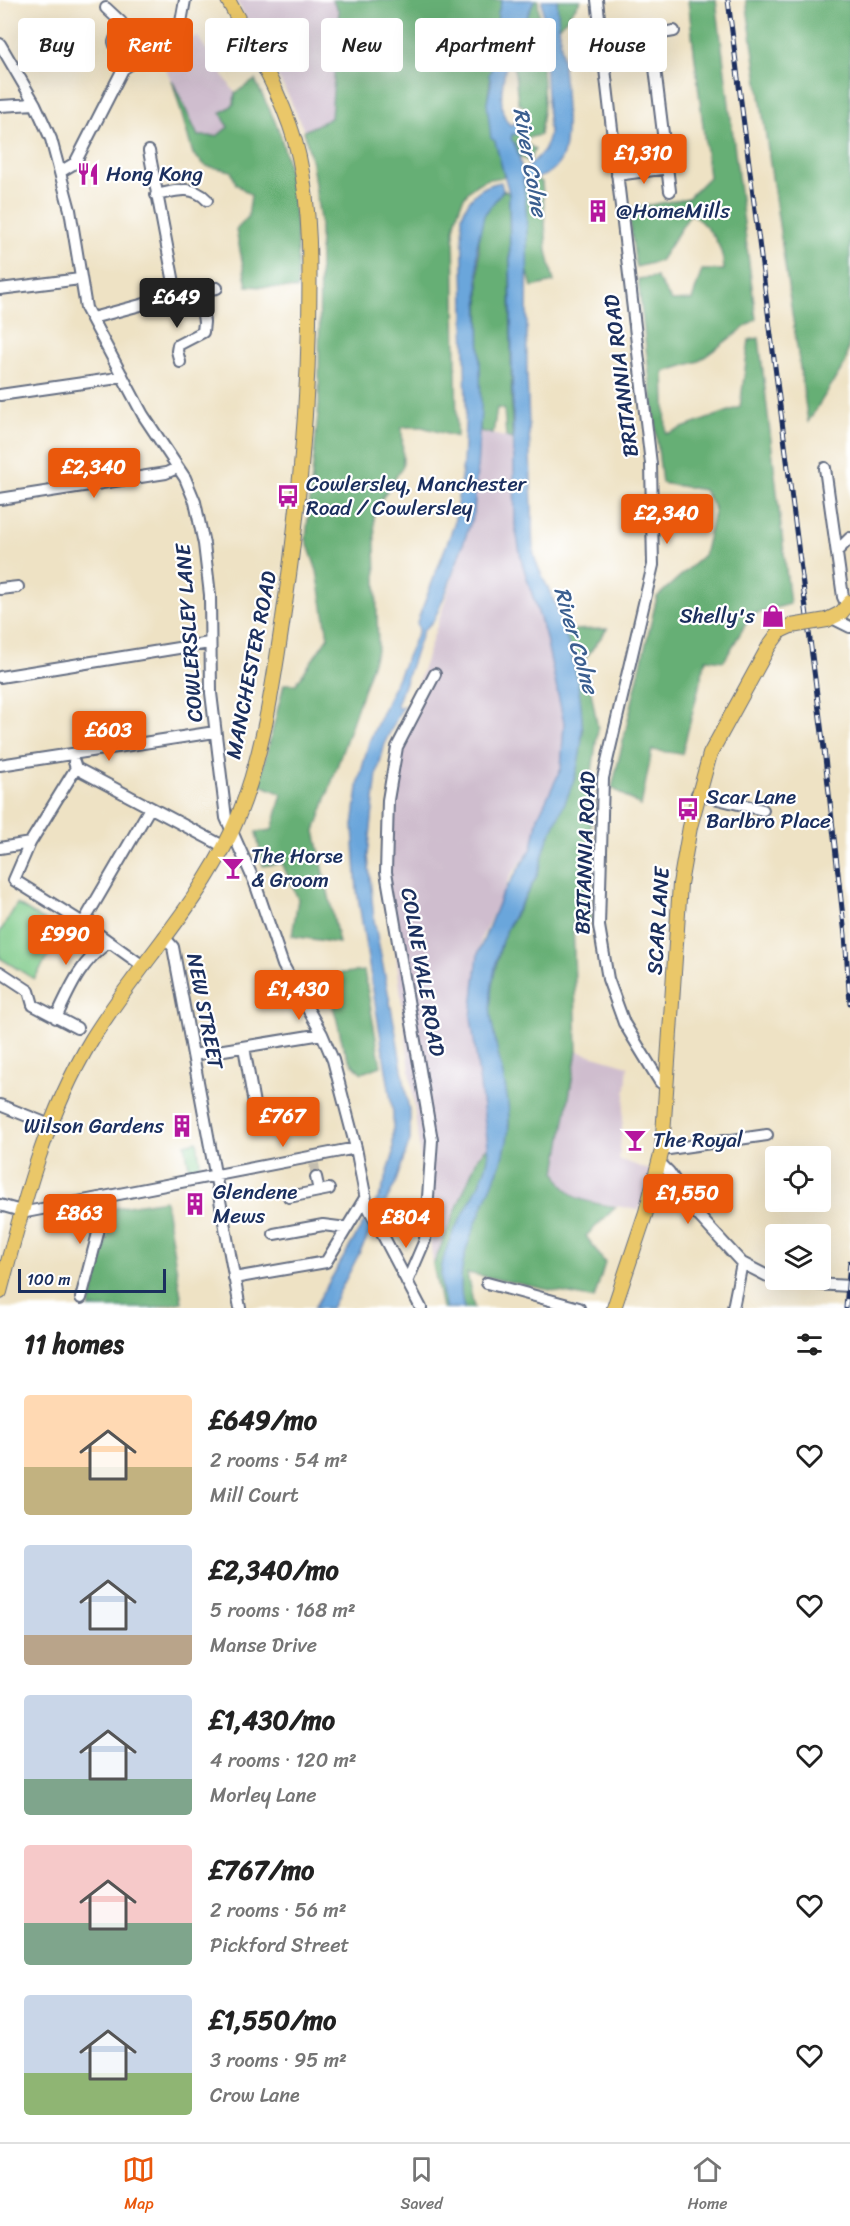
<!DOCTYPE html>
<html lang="en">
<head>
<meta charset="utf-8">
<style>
	body { margin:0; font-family:Sriracha,sans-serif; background:#f6f6f6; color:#222; height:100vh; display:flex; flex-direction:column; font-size:22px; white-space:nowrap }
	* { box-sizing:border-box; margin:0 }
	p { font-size:20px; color:#767676 }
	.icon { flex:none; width:33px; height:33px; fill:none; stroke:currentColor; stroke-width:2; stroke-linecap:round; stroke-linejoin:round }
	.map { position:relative; height:1308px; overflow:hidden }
	.sheet { display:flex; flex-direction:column; background:#fff; flex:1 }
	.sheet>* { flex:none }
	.banner { position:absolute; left:18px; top:18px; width:814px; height:54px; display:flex; gap:12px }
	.fabs { position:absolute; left:765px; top:1146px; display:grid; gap:12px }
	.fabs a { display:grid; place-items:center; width:66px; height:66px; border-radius:6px; background:#fff; box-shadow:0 6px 24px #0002; font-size:30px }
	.scale { position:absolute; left:18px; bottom:15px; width:148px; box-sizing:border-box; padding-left:6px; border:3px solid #1b2f5e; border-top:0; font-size:16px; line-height:21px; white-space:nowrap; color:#1b2f5e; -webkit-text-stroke:4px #fff; paint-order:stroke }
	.price { position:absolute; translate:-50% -51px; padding:0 14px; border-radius:6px; background:#ea580c; color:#fff; font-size:20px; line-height:39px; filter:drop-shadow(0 2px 3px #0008) }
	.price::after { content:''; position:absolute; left:50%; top:36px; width:18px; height:14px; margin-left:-9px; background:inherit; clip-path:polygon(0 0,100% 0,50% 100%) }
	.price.active { background:#222; color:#fff }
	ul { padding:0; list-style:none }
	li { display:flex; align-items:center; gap:18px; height:150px; padding:0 24px }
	li span { display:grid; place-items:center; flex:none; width:168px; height:120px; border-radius:6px; color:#555 }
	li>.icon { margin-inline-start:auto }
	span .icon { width:72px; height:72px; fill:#fffc; stroke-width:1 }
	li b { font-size:26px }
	h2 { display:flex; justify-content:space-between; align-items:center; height:72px; padding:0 24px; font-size:26px }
	.tag { padding:0 21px; border-radius:6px; background:#fff; box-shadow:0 6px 24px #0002; font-size:21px; line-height:54px }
	.tag.active { background:#ea580c; color:#fff }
	.tab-bar { display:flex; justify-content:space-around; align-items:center; height:84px; border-top:2px solid #e0e0e0; background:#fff; font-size:16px; color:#767676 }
	.tab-bar a { display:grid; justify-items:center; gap:3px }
	.tab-bar .active { color:#ea580c }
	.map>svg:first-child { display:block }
	.industrial { fill:#cfbdce }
	.green { fill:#7ecb89; stroke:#4c7d74; stroke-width:1.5 }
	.forest { fill:#66af75; stroke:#406f6a; stroke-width:1.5 }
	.water { fill:#6aa6db; stroke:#426a9c; stroke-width:1.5 }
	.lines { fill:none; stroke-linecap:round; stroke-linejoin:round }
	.minor-tunnel { stroke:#c4beb0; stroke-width:10; stroke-dasharray:10 5; stroke-linecap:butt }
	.minor-casing { stroke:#656e82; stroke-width:14 }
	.major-casing { stroke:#656e82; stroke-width:16 }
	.minor { stroke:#fff; stroke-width:10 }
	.major { stroke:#eac769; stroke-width:14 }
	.rail-casing { stroke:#1b2f5e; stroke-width:5 }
	.rail { stroke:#fff; stroke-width:3; stroke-dasharray:9; stroke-linecap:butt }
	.major-bridge-casing { stroke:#656e82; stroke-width:16; stroke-linecap:butt }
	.major-bridge { stroke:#eac769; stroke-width:14 }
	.labels { text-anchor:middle; stroke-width:4.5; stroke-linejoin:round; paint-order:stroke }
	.poi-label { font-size:21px; fill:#1b2f5e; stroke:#fff; text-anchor:start }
	.street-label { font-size:21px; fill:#1b2f5e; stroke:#fff }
	.water-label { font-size:22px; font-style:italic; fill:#3b5f90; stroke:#fff }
</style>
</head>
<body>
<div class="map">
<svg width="850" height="1308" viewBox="0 0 850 1308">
	<rect width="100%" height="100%" fill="#fff"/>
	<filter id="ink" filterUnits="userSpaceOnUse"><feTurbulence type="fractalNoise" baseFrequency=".0167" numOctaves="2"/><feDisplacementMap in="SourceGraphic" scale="12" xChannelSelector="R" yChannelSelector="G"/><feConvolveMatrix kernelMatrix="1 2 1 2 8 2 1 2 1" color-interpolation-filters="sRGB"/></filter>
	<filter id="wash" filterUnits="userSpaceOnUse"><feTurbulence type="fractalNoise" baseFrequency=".008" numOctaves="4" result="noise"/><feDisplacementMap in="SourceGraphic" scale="24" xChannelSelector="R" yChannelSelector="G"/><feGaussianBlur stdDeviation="1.35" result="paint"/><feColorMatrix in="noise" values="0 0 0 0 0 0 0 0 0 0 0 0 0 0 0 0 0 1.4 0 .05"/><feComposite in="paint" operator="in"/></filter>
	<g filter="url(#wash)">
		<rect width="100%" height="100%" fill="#eee2c4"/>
		<path class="industrial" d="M236,0H332L339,11L331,118L304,131L288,95Z
			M198,37L235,93L228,127L217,136H198L158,53L182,40Z
			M480,431L512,439L515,526L522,563L545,634L564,723L561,769L538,817L532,848L511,875L482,937L478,953L473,1001L475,1041L488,1149L478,1157L433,1265L387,877L397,747L474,513Z
			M577,1051L628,1066L619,1159L652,1171L639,1210L577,1199L563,1190L556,1173Z"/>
		<path class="green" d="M17,904L63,932L34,979L0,958V932Z
			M197,1141L200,1162L196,1172L190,1174L185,1144Z"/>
		<path class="forest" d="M332,0H502L487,103L504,176C498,180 492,177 486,180C463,188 458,208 454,229L457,437L422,427H402L403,466L374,511L378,647L315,831L339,943L292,936L298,899L282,863L263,866L256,832L272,830L282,794L259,784L284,684H296L328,637L317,571L306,539L319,404L320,220L312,163L304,131L331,118L339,11Z
			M534,0H538L544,103L540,135L520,140L535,149L529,162L516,154L515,144L510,139L512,134L528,122L524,120L525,107L519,104C515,90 518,70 509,59Z
			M557,0H581L558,29Z
			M688,0H716L756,319L699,361L664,372L666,434L740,407L749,340L759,338L790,604L751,615L724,661L706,659L682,754L652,750L641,806L612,788L657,597L704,555L715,509L704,490L662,483L638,279L656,277L672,301L692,300L702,270H724C723,243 711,230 691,213L660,261L636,267L628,209L688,198L709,177Z
			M746,0H850V336L846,362L808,422Z
			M172,80L198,136H217L228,127L221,113L234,104L235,93L255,80C263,98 274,116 280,134C295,185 299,237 297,289L247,286L236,230L248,217L251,195L236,184L231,171L206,166L193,154Z
			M536,179L542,182L547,251L554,282L532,287L527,269L523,190L525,180Z
			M503,190L509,193V203L512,439L506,437L504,409L497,408L493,434L480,431L479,232L484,215Z
			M607,629L585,659L598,729L591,779V922L573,920L577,1051L556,1172C569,1203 586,1201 616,1207L586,1236L605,1263L594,1299L467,1273L474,1308H442L433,1265L478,1157L509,1126L508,1107L490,1015L491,988L503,937L536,878L547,841L575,778L583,732L580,698L564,630Z
			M364,971L381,1066L362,1073C336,1054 343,1023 329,998L312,992L306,981L343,973Z
			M165,1200L182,1302L153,1308H89L115,1208Z"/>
		<path class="water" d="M502,0H534C530,14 521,25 515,39C507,59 492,107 510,125L524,120L529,128L522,135L512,134L511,139C535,165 525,331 527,373C529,418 530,462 532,507C533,522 531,540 534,555C538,572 550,589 556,606C572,650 588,706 580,754C575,785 561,811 548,839C542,852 542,866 535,879C522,904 504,926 498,955C493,974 489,995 491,1015C495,1056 515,1099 507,1141C496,1194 448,1253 464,1308H446C443,1295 439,1280 442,1266C449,1225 483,1194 489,1153L471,1017L478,954L501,896L532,848L538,817L561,769L564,723L545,634L522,563L515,526L509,193L495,141L491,138L487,103L491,84L489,75L495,60L498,13Z
			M542,0H557C558,33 575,138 560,161C553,174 538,179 525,180L522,173L544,151L549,135Z
			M501,182L503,190L484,215L477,246L481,409L474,513L447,590L434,620L423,631L397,705L398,708L403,706L386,740L377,773L368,855L374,920L395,1028L410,1116V1140L395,1184L331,1308H314L381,1193L393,1156V1113L357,891L353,826L359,780L369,742L419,630L417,622L454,525L463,464L466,406L462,216C469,196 480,186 501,182Z"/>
	</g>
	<g filter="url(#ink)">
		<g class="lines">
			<path class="minor-tunnel" d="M314,1164L316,1177"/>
			<g class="minor-casing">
				<path id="minor" d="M597,0L651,464L653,565L603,778L599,926L608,979L624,1023L660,1082L666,1086
					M106,8L121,22L114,42L123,69
					M651,35L674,31
					M613,39L651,35L670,191
					M0,44L35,104L51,139L70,210L86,308L143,415L185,478L195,502L204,544L210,595L211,693L226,818L255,883L283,965L322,1034L333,1060L356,1148L367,1205L421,1308
					M0,106L35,104
					M60,172L75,163L123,69L169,39L181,22L185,0
					M617,175L668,168
					M156,195C175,191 192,184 207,200
					M173,288L188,292L217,288
					M0,289L80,279
					M92,318L167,298L174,283L149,151
					M180,362L177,351L178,345L203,332L204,322L200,292
					M0,395L111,379L122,375
					M825,468L843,597L847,606
					M0,499L166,473L177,468
					M837,551L850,538
					M0,589L18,587
					M832,618L850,627
					M0,677L209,643
					M74,762L76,768L223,846
					M0,765L215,732
					M76,768L30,843L14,880L83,923L143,966
					M697,794L763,810
					M0,848L30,843
					M83,923L150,808
					M164,937L173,947L240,1308
					M0,972L29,991L33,1005L77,1028
					M56,1018C70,988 81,961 109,942
					M244,1047L257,1121
					M193,1055L322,1034
					M0,1105L50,1125
					M662,1150L767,1135
					M659,1162L669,1172L698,1215L742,1263L779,1282L850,1286
					M316,1177L319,1191
					M289,1197L329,1189
					M0,1205L21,1211
					M21,1213L356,1148
					M274,1234L323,1225L347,1228
					M234,1278L326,1262L365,1198
					M407,1282L425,1240L432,1140L386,872L388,800L397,747L435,674
					M487,1283L579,1308
					M81,1298L98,1233L103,1197
					M733,1308L742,1263"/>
			</g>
			<g class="major-casing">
				<path id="major" d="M827,620L841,613L850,602
					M0,1292C23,1205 45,1117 92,1039C135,969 196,908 231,833C260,771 272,693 282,625C297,525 307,424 309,322C310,267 311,211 299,157C287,102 254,49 228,0
					M614,1308L646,1212L662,1150L680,884L690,827L710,754L769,646L780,631L791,626"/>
			</g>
			<use href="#minor" class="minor"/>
			<use href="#major" class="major"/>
			<g class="rail-casing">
				<path id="rail" d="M728,0L824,749L845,935L850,1003
					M846,1308L850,1262"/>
			</g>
			<use href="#rail" class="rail"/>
			<g class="major-bridge-casing">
				<path id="major-bridge" d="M791,626L827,620"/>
			</g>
			<use href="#major-bridge" class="major-bridge"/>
		</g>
	</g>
	<defs>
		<g id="restaurant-bare" transform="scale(1.8)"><path d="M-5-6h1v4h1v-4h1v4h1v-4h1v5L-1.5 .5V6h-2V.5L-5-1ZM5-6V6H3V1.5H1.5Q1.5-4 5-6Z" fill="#b5179e" stroke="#fff" stroke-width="2.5" paint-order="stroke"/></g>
		<g id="building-bare" transform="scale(1.8)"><path d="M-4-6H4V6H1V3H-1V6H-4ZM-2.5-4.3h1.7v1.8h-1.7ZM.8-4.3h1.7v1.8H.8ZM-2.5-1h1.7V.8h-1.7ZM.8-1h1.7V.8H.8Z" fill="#b5179e" stroke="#fff" stroke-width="2.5" paint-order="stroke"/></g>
		<g id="bus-bare" transform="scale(1.8)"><path d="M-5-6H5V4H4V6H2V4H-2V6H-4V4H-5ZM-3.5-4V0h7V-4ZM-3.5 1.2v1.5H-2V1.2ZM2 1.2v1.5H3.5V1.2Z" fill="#b5179e" stroke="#fff" stroke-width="2.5" paint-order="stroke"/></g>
		<g id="shop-bare" transform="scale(1.8)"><path d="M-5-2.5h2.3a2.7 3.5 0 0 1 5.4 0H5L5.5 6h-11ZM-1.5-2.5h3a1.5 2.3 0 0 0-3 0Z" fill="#b5179e" stroke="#fff" stroke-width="2.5" paint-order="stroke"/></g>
		<g id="bar-bare" transform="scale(1.8)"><path d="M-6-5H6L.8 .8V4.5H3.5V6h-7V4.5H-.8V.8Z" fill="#b5179e" stroke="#fff" stroke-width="2.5" paint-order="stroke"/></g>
	</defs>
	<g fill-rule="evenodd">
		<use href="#restaurant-bare" x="88" y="174"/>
		<use href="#building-bare" x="598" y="211"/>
		<use href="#bus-bare" x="288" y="496"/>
		<use href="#shop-bare" x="773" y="616"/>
		<use href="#bus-bare" x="688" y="809"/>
		<use href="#bar-bare" x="233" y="868"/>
		<use href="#building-bare" x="182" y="1126"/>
		<use href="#bar-bare" x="635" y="1140"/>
		<use href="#building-bare" x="195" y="1204"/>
	</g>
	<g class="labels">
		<g class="poi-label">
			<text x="106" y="181">Hong Kong</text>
			<text x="616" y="218">@HomeMills</text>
			<text x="306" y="491">Cowlersley, Manchester<tspan x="306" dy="24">Road / Cowlersley</tspan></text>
			<text x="755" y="623" text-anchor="end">Shelly's</text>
			<text x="706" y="804">Scar Lane<tspan x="706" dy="24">Barlbro Place</tspan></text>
			<text x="251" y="863">The Horse<tspan x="251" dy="24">&amp; Groom</tspan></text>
			<text x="164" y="1133" text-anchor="end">Wilson Gardens</text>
			<text x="653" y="1147">The Royal</text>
			<text x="213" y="1199">Glendene<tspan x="213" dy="24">Mews</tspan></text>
		</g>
		<g class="street-label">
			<text transform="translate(621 376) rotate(-97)" y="7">BRITANNIA ROAD</text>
			<text transform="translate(189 633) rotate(-94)" y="7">COWLERSLEY LANE</text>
			<text transform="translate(251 665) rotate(-79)" y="7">MANCHESTER ROAD</text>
			<text transform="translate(585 853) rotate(-88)" y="7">BRITANNIA ROAD</text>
			<text transform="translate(658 921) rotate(-86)" y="7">SCAR LANE</text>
			<text transform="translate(423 972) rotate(80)" y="7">COLNE VALE ROAD</text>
			<text transform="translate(205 1011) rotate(79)" y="7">NEW STREET</text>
		</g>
		<g class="water-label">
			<text transform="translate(531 162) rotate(80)" y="8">River Colne</text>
			<text transform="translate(577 640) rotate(74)" y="8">River Colne</text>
		</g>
	</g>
</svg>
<div class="fabs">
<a><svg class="icon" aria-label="locate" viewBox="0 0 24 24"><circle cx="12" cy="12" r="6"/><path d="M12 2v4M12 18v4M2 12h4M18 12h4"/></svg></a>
<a><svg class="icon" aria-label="layers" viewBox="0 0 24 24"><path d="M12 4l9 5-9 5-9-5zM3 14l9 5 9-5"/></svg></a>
</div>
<div class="scale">100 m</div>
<b class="price" style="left:644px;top:185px">£1,310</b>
<b class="price active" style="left:177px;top:329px">£649</b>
<b class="price" style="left:94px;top:499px">£2,340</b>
<b class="price" style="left:667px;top:545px">£2,340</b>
<b class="price" style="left:109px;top:762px">£603</b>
<b class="price" style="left:66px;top:966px">£990</b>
<b class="price" style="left:299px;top:1021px">£1,430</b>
<b class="price" style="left:283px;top:1148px">£767</b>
<b class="price" style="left:688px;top:1225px">£1,550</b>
<b class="price" style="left:80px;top:1245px">£863</b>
<b class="price" style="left:406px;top:1249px">£804</b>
<div class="banner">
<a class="tag">Buy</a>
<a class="tag active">Rent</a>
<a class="tag">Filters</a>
<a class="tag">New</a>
<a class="tag">Apartment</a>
<a class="tag">House</a>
</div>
</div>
<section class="sheet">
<h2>11 homes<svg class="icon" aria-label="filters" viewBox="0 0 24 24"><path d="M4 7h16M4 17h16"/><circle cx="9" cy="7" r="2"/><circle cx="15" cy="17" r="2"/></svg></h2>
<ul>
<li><span style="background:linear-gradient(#ffd9b3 60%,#c2b280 0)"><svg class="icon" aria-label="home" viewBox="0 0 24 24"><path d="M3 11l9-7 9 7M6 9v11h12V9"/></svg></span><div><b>£649/mo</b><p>2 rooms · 54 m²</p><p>Mill Court</p></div><svg class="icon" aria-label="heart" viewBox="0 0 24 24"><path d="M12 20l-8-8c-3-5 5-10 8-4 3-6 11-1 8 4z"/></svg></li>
<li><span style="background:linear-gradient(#c9d6e8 75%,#b9a48a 0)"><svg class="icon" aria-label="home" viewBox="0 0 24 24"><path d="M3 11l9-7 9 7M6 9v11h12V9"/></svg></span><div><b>£2,340/mo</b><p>5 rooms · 168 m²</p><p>Manse Drive</p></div><svg class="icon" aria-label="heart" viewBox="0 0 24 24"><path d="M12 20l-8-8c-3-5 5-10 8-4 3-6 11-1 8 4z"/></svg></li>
<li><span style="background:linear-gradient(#c9d6e8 70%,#7fa58c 0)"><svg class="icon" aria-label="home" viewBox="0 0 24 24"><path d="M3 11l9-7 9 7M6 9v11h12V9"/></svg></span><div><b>£1,430/mo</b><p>4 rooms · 120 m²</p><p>Morley Lane</p></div><svg class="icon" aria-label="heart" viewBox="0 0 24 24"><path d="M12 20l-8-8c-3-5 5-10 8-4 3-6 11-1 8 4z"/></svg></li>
<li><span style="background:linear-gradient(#f6c9c9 65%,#7fa58c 0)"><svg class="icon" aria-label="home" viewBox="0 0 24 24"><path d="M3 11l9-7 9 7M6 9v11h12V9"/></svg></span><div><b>£767/mo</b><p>2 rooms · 56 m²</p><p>Pickford Street</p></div><svg class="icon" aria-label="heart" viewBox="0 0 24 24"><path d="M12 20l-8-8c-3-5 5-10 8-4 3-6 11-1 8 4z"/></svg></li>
<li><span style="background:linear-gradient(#c9d6e8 65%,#8fb573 0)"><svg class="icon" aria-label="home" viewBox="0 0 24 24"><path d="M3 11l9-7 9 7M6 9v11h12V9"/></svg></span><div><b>£1,550/mo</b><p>3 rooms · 95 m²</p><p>Crow Lane</p></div><svg class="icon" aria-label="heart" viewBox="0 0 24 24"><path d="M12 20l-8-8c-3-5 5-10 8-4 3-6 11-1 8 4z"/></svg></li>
</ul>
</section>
<nav class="tab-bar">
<a class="active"><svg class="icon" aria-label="map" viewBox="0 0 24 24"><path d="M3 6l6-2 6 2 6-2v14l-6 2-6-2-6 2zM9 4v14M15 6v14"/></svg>Map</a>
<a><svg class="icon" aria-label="saved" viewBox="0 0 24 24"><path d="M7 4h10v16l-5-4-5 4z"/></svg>Saved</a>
<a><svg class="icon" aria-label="home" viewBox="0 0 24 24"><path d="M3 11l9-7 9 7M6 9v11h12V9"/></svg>Home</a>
</nav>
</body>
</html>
